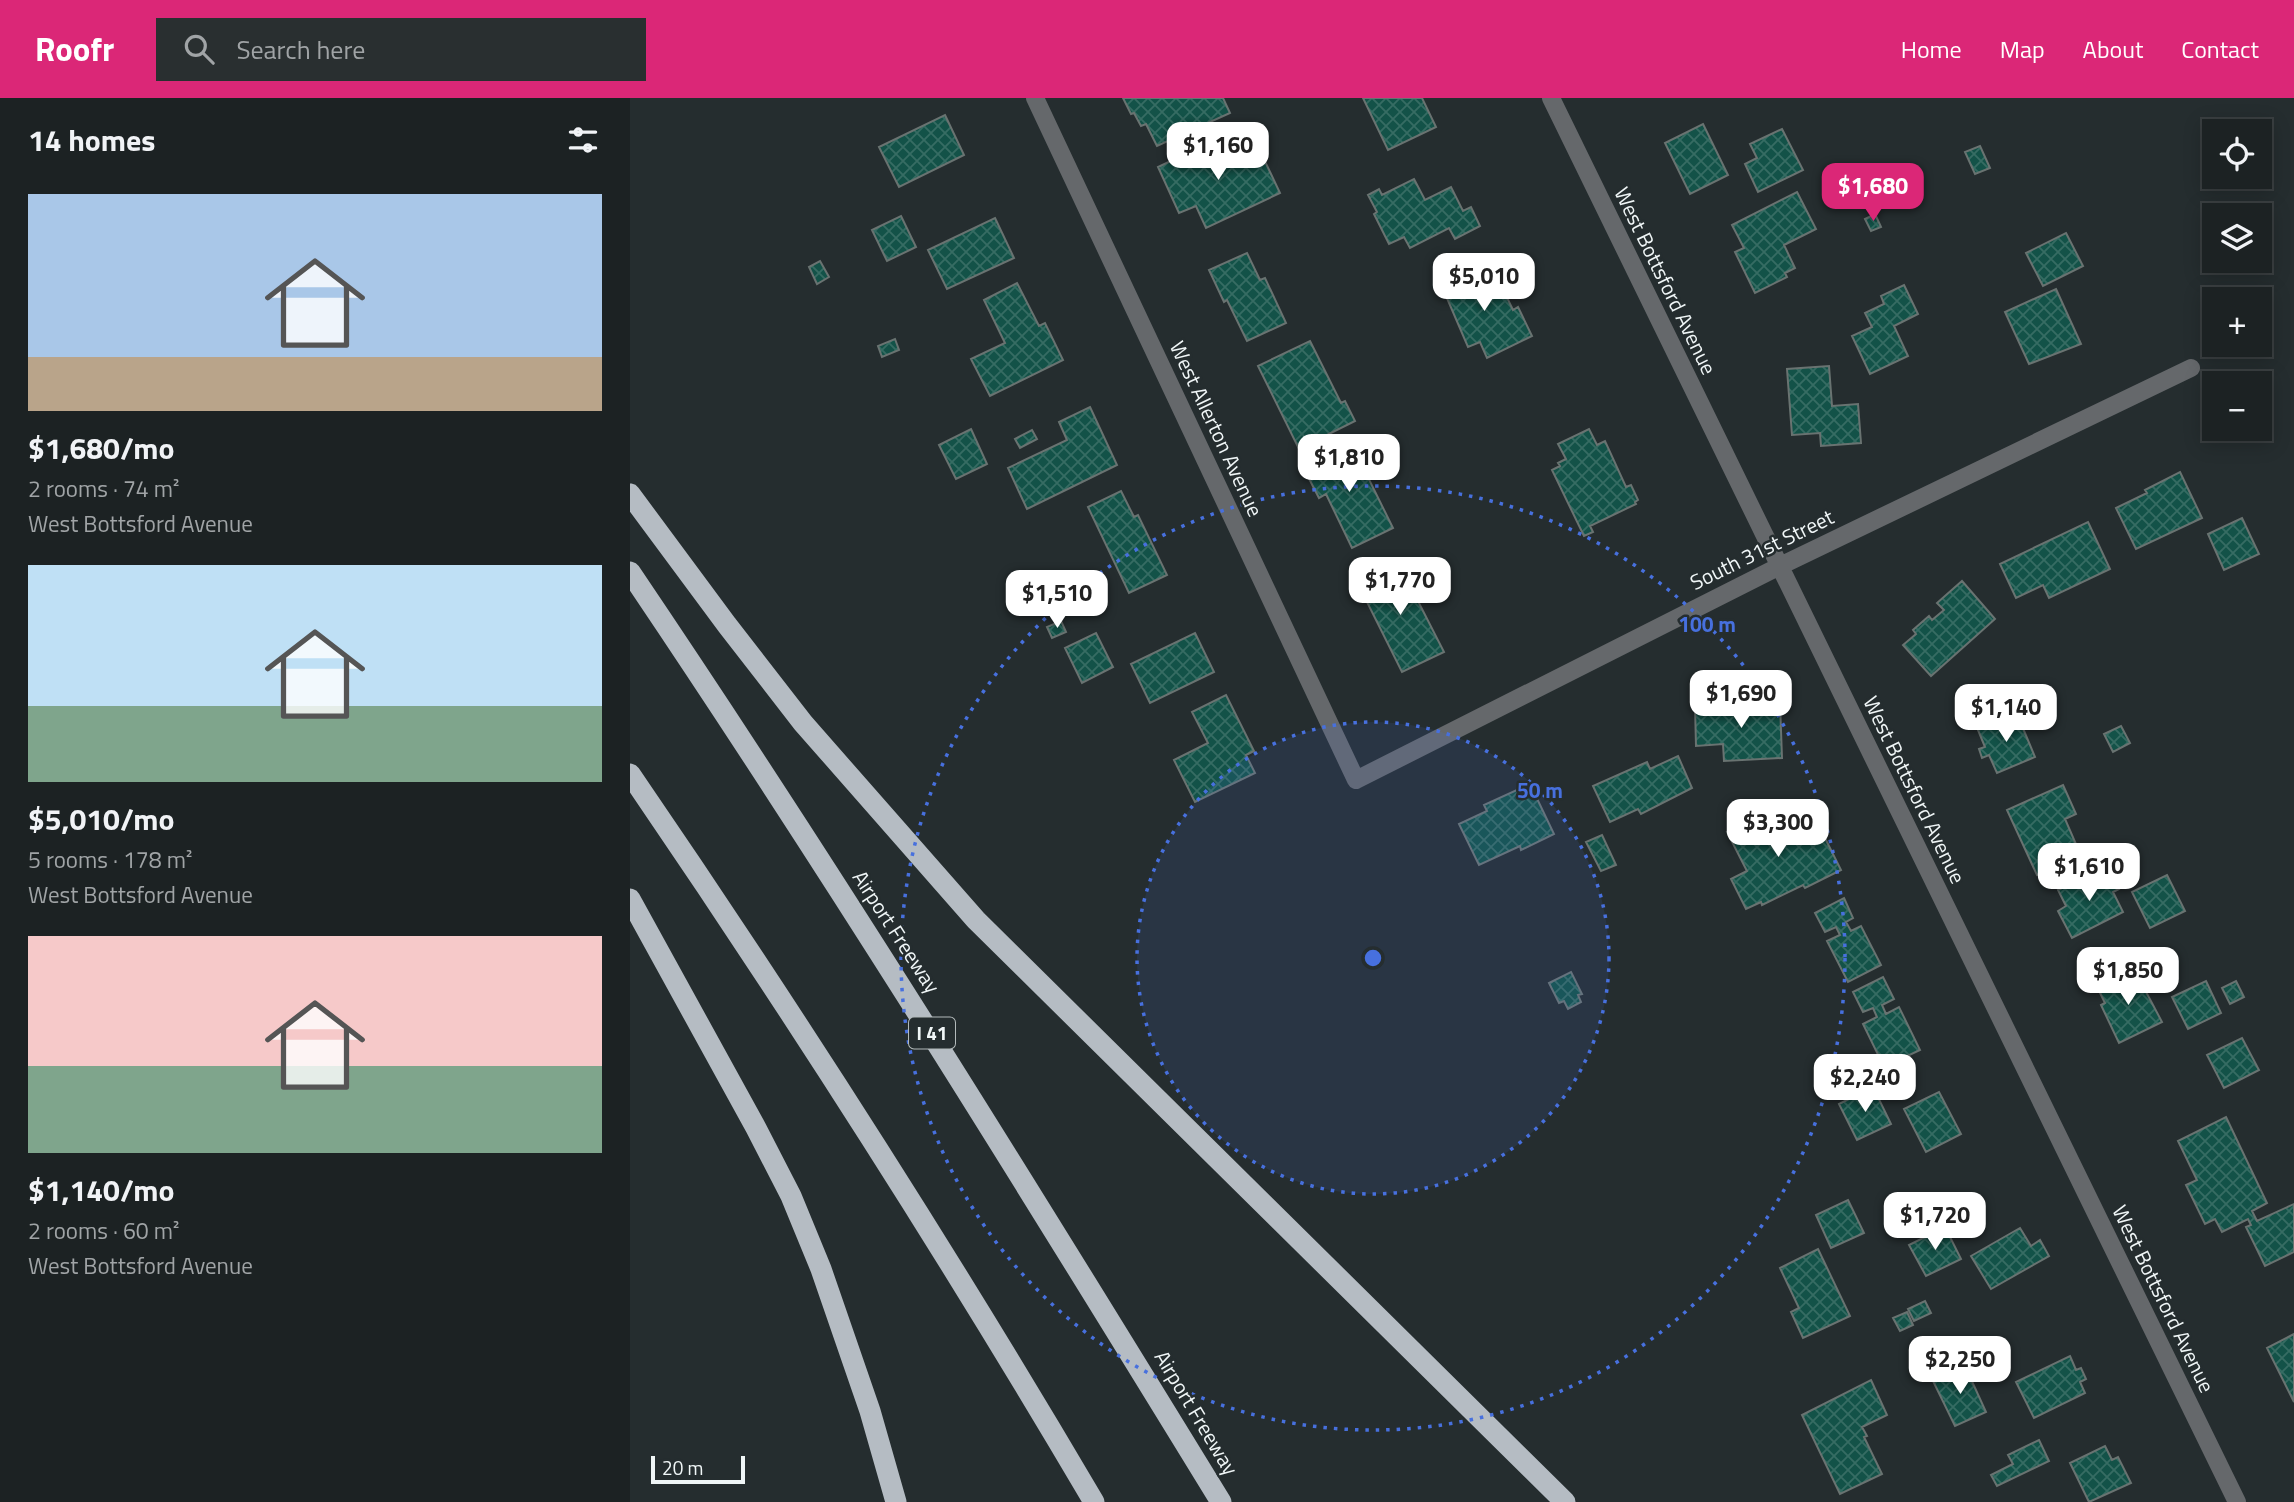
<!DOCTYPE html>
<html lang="en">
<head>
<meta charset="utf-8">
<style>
	body { margin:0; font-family:"Titillium Web",sans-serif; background:#292f30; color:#f1f3f6; height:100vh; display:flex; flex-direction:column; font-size:26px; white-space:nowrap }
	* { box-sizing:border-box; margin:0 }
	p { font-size:23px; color:#a0a4a6 }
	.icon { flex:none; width:38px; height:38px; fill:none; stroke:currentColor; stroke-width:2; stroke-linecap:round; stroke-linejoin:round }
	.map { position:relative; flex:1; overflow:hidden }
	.drawer { display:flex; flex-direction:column; background:#1c2223; width:630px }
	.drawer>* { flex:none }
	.tools { position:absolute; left:1572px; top:21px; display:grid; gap:14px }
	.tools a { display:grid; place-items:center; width:70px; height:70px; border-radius:0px; background:#1c2223; box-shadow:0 4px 18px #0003,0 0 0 2px #3a3f41; font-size:35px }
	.scale { position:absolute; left:21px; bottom:18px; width:94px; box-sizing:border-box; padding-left:7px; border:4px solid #f0f6f7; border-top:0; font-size:19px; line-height:24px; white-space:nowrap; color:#f0f6f7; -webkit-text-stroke:5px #252d2f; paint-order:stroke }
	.price { position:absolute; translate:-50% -60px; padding:0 16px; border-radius:14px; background:#fff; color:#222; font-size:23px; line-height:46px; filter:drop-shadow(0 2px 4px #0008) }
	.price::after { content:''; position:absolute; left:50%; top:42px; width:21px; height:16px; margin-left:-10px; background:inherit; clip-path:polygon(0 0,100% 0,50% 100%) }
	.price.current { background:#db2777; color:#fff }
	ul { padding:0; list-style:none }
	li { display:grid; align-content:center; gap:14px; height:371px; padding:0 28px }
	li span { display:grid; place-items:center; height:217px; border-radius:0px; color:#555 }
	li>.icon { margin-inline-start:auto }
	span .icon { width:126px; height:126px; fill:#fffc; stroke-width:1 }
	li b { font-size:30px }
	h2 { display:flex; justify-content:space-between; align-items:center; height:84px; padding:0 28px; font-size:30px }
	header { display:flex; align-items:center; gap:42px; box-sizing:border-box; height:98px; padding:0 35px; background:#db2777; color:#fff }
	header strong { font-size:33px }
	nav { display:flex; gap:38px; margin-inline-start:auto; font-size:24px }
	.search { width:490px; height:63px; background:#292f30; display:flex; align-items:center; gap:18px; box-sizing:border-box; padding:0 24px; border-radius:0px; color:#a0a4a6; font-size:26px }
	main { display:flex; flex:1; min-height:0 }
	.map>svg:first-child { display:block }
	.building { fill:url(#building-cross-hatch); stroke:#697371; stroke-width:2 }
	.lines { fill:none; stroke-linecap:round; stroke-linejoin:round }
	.minor { stroke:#65686b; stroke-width:18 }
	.highway { stroke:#b5bcc3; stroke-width:21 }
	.ring { fill:none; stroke:#4770de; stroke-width:3.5; stroke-dasharray:3.5 7 }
	.labels { text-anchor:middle; stroke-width:5; stroke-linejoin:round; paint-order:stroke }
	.shield { fill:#252d2f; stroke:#b3babb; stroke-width:2 }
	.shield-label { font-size:19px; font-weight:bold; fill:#f0f6f7 }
	.street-label { font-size:21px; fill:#f0f6f7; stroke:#252d2f }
	.centre { fill:#4770de; stroke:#252d2f; stroke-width:3.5 }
	.ring-label { font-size:21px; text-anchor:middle; font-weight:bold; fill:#4770de; stroke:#252d2f; stroke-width:5; stroke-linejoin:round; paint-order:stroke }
</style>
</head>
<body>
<header>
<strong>Roofr</strong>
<div class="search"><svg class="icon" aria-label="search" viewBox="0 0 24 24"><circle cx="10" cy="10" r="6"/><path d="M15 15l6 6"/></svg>Search here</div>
<nav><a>Home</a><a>Map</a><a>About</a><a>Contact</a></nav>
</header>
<main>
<section class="drawer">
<h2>14 homes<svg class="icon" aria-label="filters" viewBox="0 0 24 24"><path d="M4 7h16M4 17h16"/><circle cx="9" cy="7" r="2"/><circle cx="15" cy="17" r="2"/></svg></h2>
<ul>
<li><span style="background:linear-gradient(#a9c7e8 75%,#b9a48a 0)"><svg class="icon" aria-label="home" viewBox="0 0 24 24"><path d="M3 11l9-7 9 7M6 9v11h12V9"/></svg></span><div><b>$1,680/mo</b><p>2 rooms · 74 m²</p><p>West Bottsford Avenue</p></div></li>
<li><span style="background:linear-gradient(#bfe0f5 65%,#7fa58c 0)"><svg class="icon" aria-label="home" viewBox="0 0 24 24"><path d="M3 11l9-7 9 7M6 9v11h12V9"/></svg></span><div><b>$5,010/mo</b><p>5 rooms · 178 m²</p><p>West Bottsford Avenue</p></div></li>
<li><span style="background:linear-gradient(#f6c9c9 60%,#7fa58c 0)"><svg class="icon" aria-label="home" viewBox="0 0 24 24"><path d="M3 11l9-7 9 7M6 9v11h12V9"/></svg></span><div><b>$1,140/mo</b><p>2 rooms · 60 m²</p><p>West Bottsford Avenue</p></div></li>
</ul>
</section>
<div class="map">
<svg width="1664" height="1404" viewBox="0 0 1664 1404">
	<defs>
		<pattern id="building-cross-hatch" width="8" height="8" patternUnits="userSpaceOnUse" patternTransform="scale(1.75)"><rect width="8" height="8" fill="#135248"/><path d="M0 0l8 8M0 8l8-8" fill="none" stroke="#366c63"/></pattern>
	</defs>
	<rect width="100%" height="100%" fill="#252d2f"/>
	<path class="building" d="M493,0H593L600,15L527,48L516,26L511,28L504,15L501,16Z
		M733,0H792L806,29L758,52Z
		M315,17L334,57L269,89L249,49Z
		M1073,26L1098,77L1060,96L1035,45Z
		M1152,31L1173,72L1128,94L1115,66L1127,60L1120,46Z
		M587,41L596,60L612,53L616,62L631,55L650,95L576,130L566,108L549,115L528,69Z
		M1350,48L1360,70L1345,76L1335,54Z
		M784,81L795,102L821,89L833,113L841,109L850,128L825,141L819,130L780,150L774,139L759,146L744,116L747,114L738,97L749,91L752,97Z
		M1199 91a7 7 0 1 1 14 0a7 7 0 1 1-14 0Z
		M1167,94L1186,131L1154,147L1165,170L1155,175L1157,179L1125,195L1105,154L1114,150L1102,127Z
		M1245,116L1251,129L1241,133L1235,121Z
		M271,118L286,149L257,163L242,132Z
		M365,120L384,160L317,191L298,152Z
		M1436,135L1453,168L1413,188L1396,155Z
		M617,155L630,182L635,180L656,225L617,243L597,202L594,204L579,172Z
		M190,163L199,179L187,186L179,169Z
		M844,167L856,191L870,185L883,212L888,209L902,238L857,260L850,244L838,249L810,184Z
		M387,185L409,228L415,225L433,262L360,298L341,261L375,245L354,202Z
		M1274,187L1288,216L1264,228L1278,258L1240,276L1222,238L1242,229L1235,215L1254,206L1251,198Z
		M1426,191L1451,246L1399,266L1375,214Z
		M265,241L269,252L252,259L248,248Z
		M680,243L711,305L715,303L725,323L669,351L628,268Z
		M1199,268L1202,308L1228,306L1231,345L1191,348L1190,335L1162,337L1157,271Z
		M460,309L487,367L397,411L378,370L437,342L429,324Z
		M341,331L357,366L326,381L309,347Z
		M959,331L967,347L975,343L996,389L1001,387L1008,402L1005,404L1006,406L960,428L963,434L954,438L922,372L930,368L928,365L936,361L928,346Z
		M402,332L407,341L390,350L385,341Z
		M721,345L763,430L722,450L696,396L689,400L672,367Z
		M1550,374L1572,420L1506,451L1486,410L1517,395L1515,392Z
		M491,393L504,419L508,417L537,477L499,495L458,409Z
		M1612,420L1629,456L1594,472L1578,436Z
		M1458,424L1480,471L1419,500L1413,487L1386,500L1370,466Z
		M768,464L814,554L772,574L727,484Z
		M1332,483L1365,521L1301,578L1273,547L1286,536L1283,532L1299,518L1302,522L1314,512L1307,505Z
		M431,523L436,534L422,540L417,529Z
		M466,535L483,569L452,585L435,550Z
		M565,535L584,574L520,605L501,566Z
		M596,597L624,653L616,657L625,675L565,704L544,662L578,645L562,614Z
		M1150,605L1152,660L1094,663L1093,646L1066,648L1065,608Z
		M1387,616L1405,659L1367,675L1359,657L1352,660L1349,651L1355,649L1348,632Z
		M1491,628L1500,645L1483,654L1474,636Z
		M1048,658L1062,690L1011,716L1008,711L980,724L963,688L1017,664L1020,671Z
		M900,686L924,736L891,752L890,748L849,767L829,726L857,713L854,707Z
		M1433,687L1446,716L1435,721L1452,760L1416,776L1415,774L1407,777L1377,712Z
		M1148,709L1164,742L1190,730L1211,772L1175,790L1173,787L1132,807L1131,804L1116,811L1101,781L1117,773L1097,734Z
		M972,737L986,767L971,773L956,744Z
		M1471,770L1478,782L1484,780L1489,791L1483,794L1493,814L1442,840L1428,813L1436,808L1428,792Z
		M1537,777L1555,813L1520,830L1502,794Z
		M1214,800L1223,820L1216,824L1221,833L1231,828L1251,867L1218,884L1197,843L1210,837L1206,829L1195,834L1185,815Z
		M1505,873L1532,924L1489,945L1471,907L1475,905L1468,891Z
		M941,874L952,896L948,897L951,904L938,911L934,903L929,905L919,885Z
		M1253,879L1264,901L1252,907L1256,916L1269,909L1290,952L1254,969L1233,926L1247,919L1243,910L1233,914L1223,894Z
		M1576,883L1591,915L1558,931L1542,899Z
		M1606,883L1614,899L1600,906L1592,890Z
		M1612,940L1629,972L1594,990L1577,957Z
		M1243,989L1261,1026L1227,1042L1209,1006Z
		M1309,994L1331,1036L1296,1054L1274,1011Z
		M1596,1019L1637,1105L1622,1113L1627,1123L1664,1106V1154L1635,1168L1616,1129L1621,1127L1618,1121L1592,1134L1585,1121L1575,1126L1556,1087L1567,1082L1548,1043Z
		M1218,1102L1234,1135L1201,1150L1186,1117Z
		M1315,1129L1331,1161L1296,1178L1279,1147Z
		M1390,1130L1401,1148L1410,1142L1419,1158L1361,1191L1341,1158Z
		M1188,1151L1220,1218L1173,1240L1161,1214L1169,1210L1150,1170Z
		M1295,1203L1301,1215L1284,1223L1278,1211Z
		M1277,1214L1283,1227L1270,1233L1263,1220Z
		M1664,1236V1304L1637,1250Z
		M1440,1258L1446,1272L1451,1270L1456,1281L1450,1284L1455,1295L1404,1320L1386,1284Z
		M1335,1268L1356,1314L1325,1328L1303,1283Z
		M1241,1282L1257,1317L1232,1329L1237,1338L1234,1339L1252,1376L1210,1396L1172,1317Z
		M1409,1342L1419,1363L1367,1388L1361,1377L1383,1366L1378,1357Z
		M1475,1348L1482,1362L1488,1359L1501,1385L1459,1404L1440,1365Z"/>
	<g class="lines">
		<path class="minor" d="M405,0L726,682L1150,468L1561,270
			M921,0L1607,1404"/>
		<path class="highway" d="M0,396L97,527L173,625L346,822L935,1404
			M0,474C206,779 399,1091 591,1404
			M0,676C163,914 318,1156 464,1404
			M0,801L126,1030L161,1098L191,1171L240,1313L266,1404"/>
	</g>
	<circle cx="743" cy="860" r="236" fill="#4770de" fill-opacity=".12"/>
	<g class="ring">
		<circle cx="743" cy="860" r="236"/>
		<circle cx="743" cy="860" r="472"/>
	</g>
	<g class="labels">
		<rect class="shield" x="279" y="919.5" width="46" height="31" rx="5"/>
		<g class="shield-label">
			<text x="302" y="942">I 41</text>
		</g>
		<g class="street-label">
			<text transform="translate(1035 183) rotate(64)" y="7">West Bottsford Avenue</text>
			<text transform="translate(586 331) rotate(65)" y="7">West Allerton Avenue</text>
			<text transform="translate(1132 452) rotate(-26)" y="7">South 31st Street</text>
			<text transform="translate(1284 692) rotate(64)" y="7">West Bottsford Avenue</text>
			<text transform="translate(266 834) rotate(57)" y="7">Airport Freeway</text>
			<text transform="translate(1533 1201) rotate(64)" y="7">West Bottsford Avenue</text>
			<text transform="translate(566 1315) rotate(59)" y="7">Airport Freeway</text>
		</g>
	</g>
	<circle cx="743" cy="860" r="10" class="centre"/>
	<g class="ring-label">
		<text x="1077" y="534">100 m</text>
		<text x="910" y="700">50 m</text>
	</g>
</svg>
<div class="tools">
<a><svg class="icon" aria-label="locate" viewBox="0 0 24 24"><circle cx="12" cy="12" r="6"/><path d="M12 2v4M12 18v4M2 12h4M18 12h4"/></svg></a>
<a><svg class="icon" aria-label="layers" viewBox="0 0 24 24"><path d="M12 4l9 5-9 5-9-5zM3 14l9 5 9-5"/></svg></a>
<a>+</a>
<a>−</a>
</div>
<div class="scale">20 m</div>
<b class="price" style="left:588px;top:84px">$1,160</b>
<b class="price current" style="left:1243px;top:125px">$1,680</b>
<b class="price" style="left:854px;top:215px">$5,010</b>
<b class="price" style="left:719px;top:396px">$1,810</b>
<b class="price" style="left:770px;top:519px">$1,770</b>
<b class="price" style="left:427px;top:532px">$1,510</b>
<b class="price" style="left:1111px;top:632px">$1,690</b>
<b class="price" style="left:1376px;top:646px">$1,140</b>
<b class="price" style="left:1148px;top:761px">$3,300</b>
<b class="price" style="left:1459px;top:805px">$1,610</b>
<b class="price" style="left:1498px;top:909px">$1,850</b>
<b class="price" style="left:1235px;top:1016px">$2,240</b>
<b class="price" style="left:1305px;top:1154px">$1,720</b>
<b class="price" style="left:1330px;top:1298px">$2,250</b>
</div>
</main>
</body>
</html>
